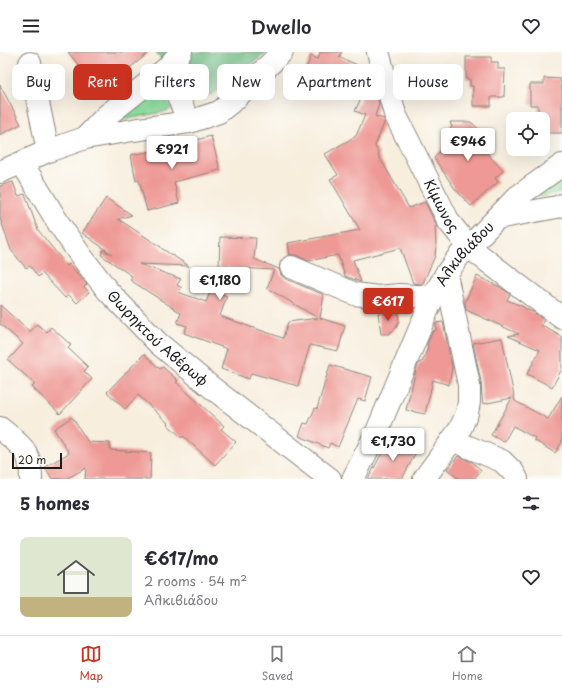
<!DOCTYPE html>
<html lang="en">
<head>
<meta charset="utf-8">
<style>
	body { margin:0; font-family:"Playpen Sans",sans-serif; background:#f7f7f7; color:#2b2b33; height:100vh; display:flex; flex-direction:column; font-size:15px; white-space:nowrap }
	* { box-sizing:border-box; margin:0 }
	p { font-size:13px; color:#7c7c81 }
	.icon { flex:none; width:22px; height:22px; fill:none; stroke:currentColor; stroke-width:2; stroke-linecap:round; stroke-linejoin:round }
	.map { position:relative; height:427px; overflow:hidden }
	.sheet { display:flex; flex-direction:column; background:#fff; flex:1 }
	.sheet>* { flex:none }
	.banner { position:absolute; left:12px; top:12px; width:538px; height:36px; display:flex; gap:8px }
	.tools { position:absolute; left:506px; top:60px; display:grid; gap:8px }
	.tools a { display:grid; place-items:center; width:44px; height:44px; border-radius:8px; background:#fff; box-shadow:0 4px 16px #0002; font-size:20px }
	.scale { position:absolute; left:12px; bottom:10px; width:50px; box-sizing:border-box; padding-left:4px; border:2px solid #1c1c1c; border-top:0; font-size:11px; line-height:14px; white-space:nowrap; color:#1c1c1c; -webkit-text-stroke:3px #fdfcf7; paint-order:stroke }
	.price { position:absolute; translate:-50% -34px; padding:0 9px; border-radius:4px; background:#fff; color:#222; font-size:13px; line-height:26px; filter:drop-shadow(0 1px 2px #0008) }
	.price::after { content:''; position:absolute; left:50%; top:24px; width:12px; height:9px; margin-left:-6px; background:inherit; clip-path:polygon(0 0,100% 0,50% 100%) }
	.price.selected { background:#c8321e; color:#fff }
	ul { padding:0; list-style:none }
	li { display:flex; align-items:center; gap:12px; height:100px; padding:0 20px }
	li span { display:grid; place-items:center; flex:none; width:112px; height:80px; border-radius:8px; color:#555 }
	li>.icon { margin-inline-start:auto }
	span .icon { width:48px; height:48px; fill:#fffc; stroke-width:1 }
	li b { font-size:17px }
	h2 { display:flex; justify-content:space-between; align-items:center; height:48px; padding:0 20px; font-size:17px }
	.pill { padding:0 14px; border-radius:8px; background:#fff; box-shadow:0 4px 16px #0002; font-size:14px; line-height:36px }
	.pill.selected { background:#c8321e; color:#fff }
	header { display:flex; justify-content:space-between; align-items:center; height:52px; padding:0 20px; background:#fff; font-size:18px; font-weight:600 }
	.tab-bar { display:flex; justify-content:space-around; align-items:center; height:56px; border-top:1px solid #e1e1e2; background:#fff; font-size:11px; color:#7c7c81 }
	.tab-bar a { display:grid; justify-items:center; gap:2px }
	.tab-bar .selected { color:#c8321e }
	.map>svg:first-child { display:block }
	.green { fill:#89db9c; stroke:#527c5c }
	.forest { fill:#6ebb84; stroke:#456c50 }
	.building { fill:#ee9995 }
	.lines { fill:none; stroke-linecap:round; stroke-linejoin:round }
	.minor-casing { stroke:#8a857d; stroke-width:24 }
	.minor { stroke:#fff; stroke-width:22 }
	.labels { text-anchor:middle; stroke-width:4; stroke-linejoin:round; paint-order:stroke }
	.street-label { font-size:14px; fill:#1c1c1c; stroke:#fdfcf7 }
</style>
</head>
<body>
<header><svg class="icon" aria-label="menu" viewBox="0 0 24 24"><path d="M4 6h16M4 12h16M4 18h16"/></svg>Dwello<svg class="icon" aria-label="heart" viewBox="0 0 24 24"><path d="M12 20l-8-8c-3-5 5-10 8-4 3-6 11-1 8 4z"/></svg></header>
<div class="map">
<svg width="562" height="427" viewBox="0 0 562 427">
	<rect width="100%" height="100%" fill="#fdfcf7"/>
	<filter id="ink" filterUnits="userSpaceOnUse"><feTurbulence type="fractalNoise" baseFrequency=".025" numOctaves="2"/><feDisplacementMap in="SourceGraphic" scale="8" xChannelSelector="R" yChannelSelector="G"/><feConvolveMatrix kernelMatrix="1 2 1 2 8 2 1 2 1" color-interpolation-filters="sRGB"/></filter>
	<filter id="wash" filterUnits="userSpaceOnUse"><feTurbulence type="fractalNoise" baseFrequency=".012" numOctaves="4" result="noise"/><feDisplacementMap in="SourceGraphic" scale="16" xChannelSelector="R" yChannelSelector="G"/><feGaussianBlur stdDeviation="0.9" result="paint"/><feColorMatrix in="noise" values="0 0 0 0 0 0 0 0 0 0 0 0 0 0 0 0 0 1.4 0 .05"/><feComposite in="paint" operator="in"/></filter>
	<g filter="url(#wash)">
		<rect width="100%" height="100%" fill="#f7eede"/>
		<path class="green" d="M154,40C160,42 169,50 171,56L168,59L122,68L120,66Z
			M562,121V139L541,145L538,144L539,142Z"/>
		<path class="forest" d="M156,0H267L219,38L208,44L158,3Z"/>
		<g id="blocks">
			<path class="building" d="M68,0H150L105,35L97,26L92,30Z
				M320,0H342L339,5L362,15L349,46L302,26L311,4L318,7Z
				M466,5H491V10H498V17H505L504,45H491V54H473V34H470V27H466Z
				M544,26L561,27V35H562V81H543V67H538V53H530V32H544Z
				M0,33L21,72L0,83Z
				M364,40L374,43L378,48L379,52L375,64L384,67L385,69L375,94L379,102L378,103L409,156L425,150L437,174L435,175L436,193L435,204L423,231L421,232L413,231L400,196L353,208L361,230L345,224L338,203L308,209L296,203H290L288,191L360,178L330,127L338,123L325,102L356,84L365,63L355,59Z
				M450,70H471L486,84L479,92L503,119L495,126L498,130L471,154L455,137L434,106L449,88L444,84L452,75Z
				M211,84L220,118L174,130L179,151L147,159L139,128L136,129L131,103L152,99V100Z
				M13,130L18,144L25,142L38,178L67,214L69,212L87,232L84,235L89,240L77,251L69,243L65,246L42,221L38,225L30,214L26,216L11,198L0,166V134Z
				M106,146L132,163L118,167L161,195V196L189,214L139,212L181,227L177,233L182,236L178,240L206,250L211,238L227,244L220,264L251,275V276V275L283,286L288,270L318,266L267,236L274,218L219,215L220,185L256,186L254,207L279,217L281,223L286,227L324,243L320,266L345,274L338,299L310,293L298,334L251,321L249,327L221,317L227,297L184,281L187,274L177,271L181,261L130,228L132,224L101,203L103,198L112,202L82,181Z
				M477,224L500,235L510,242L507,248L524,255V256L535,261L544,268L541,273L562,285V317L552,335L527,322L540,298L508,284L519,282L466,258L465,250Z
				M0,253L30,280L37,272L47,280L51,275L71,293L68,296L88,315L84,319L92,327L60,362L32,335L35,332L8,308L23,292L0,272Z
				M398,259L399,270L396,276L389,282H381L378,261Z
				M443,270L452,315L449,333L433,328L425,362L406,358L416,318L419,311L423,309L428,295L427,292L433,279H436V271Z
				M502,286L515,349L548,367L562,344V390L555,401L534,388L535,386L513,374L504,390L491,383L512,346L483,352L482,344L481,330L473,291Z
				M144,302L160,317L163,315L178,329L176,330L224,374L221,377L236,390L215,413L183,384L182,386L167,372L168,371L138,343L125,357L107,340Z
				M330,313L372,325L365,349L358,347L338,395L330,391L328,396L299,384L304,371L308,372L315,356L317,357Z
				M72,365L88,390L110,391V398L151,401L150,427H85L86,416L66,427H52L45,415L69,401L54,377Z
				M390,386L416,400L402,427H368Z
				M458,404L472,410L481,418L474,427H459L447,417Z"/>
		</g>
	</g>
	<g filter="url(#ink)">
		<use href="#blocks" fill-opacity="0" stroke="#8a857d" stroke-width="1"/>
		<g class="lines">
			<g class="minor-casing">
				<g id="minor">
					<path id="s1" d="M378,0L395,62L449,170L469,195L522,236L562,266"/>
					<path d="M30,11L48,99"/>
					<path d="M166,17L181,0"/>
					<path d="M85,86L106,64L166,17L189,70"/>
					<path id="s2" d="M22,111L59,172L81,204L108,239L158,291L211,335L330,427"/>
					<path d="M0,120L48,99L85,86L133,78L189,70L219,60L234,48L282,0"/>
					<path d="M497,166L557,155L562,153"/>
					<path d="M291,215L355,242L377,245L400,243L433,245"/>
					<path d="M0,376C8,383 21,392 26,401C30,408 31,419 31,427"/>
					<path d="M452,388L502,409L513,420L517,427"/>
					<path id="s3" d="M353,427L378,377L433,245L446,222L459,204L469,195L517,145L562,113"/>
					<path d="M424,427L460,377L467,361L469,350V333L446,222"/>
				</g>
			</g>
			<use href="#minor" class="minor"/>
		</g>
	</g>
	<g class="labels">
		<g class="street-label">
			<text dy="5" stroke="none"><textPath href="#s1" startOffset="167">Κίμωνος</textPath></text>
			<text dy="5" stroke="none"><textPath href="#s3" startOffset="253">Αλκιβιάδου</textPath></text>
			<text dy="5" stroke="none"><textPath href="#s2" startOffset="223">Θωρηκτού Αβέρωφ</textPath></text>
		</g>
	</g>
</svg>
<div class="tools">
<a><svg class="icon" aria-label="locate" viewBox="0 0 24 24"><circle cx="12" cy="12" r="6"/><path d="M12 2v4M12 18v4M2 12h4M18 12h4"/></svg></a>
</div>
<div class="scale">20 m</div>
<b class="price" style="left:468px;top:110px">€946</b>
<b class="price" style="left:172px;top:118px">€921</b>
<b class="price" style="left:220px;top:249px">€1,180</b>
<b class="price selected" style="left:388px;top:270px">€617</b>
<b class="price" style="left:393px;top:410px">€1,730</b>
<div class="banner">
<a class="pill">Buy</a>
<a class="pill selected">Rent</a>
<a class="pill">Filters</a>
<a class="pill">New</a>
<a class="pill">Apartment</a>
<a class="pill">House</a>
</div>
</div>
<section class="sheet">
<h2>5 homes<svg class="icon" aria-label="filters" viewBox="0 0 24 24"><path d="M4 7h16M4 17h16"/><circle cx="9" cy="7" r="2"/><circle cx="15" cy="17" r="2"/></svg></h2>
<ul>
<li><span style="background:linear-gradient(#dfe7d0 75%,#c2b280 0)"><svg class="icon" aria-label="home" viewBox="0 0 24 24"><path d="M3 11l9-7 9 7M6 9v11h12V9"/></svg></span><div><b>€617/mo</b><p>2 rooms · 54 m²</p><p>Αλκιβιάδου</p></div><svg class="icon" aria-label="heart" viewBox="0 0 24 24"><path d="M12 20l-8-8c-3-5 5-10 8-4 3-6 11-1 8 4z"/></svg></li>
</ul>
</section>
<nav class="tab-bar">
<a class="selected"><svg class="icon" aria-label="map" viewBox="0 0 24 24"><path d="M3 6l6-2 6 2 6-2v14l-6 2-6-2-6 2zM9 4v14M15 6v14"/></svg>Map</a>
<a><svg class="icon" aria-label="saved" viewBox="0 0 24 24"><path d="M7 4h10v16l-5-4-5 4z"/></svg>Saved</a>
<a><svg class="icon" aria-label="home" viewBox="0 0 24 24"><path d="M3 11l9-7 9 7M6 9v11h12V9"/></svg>Home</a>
</nav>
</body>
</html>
